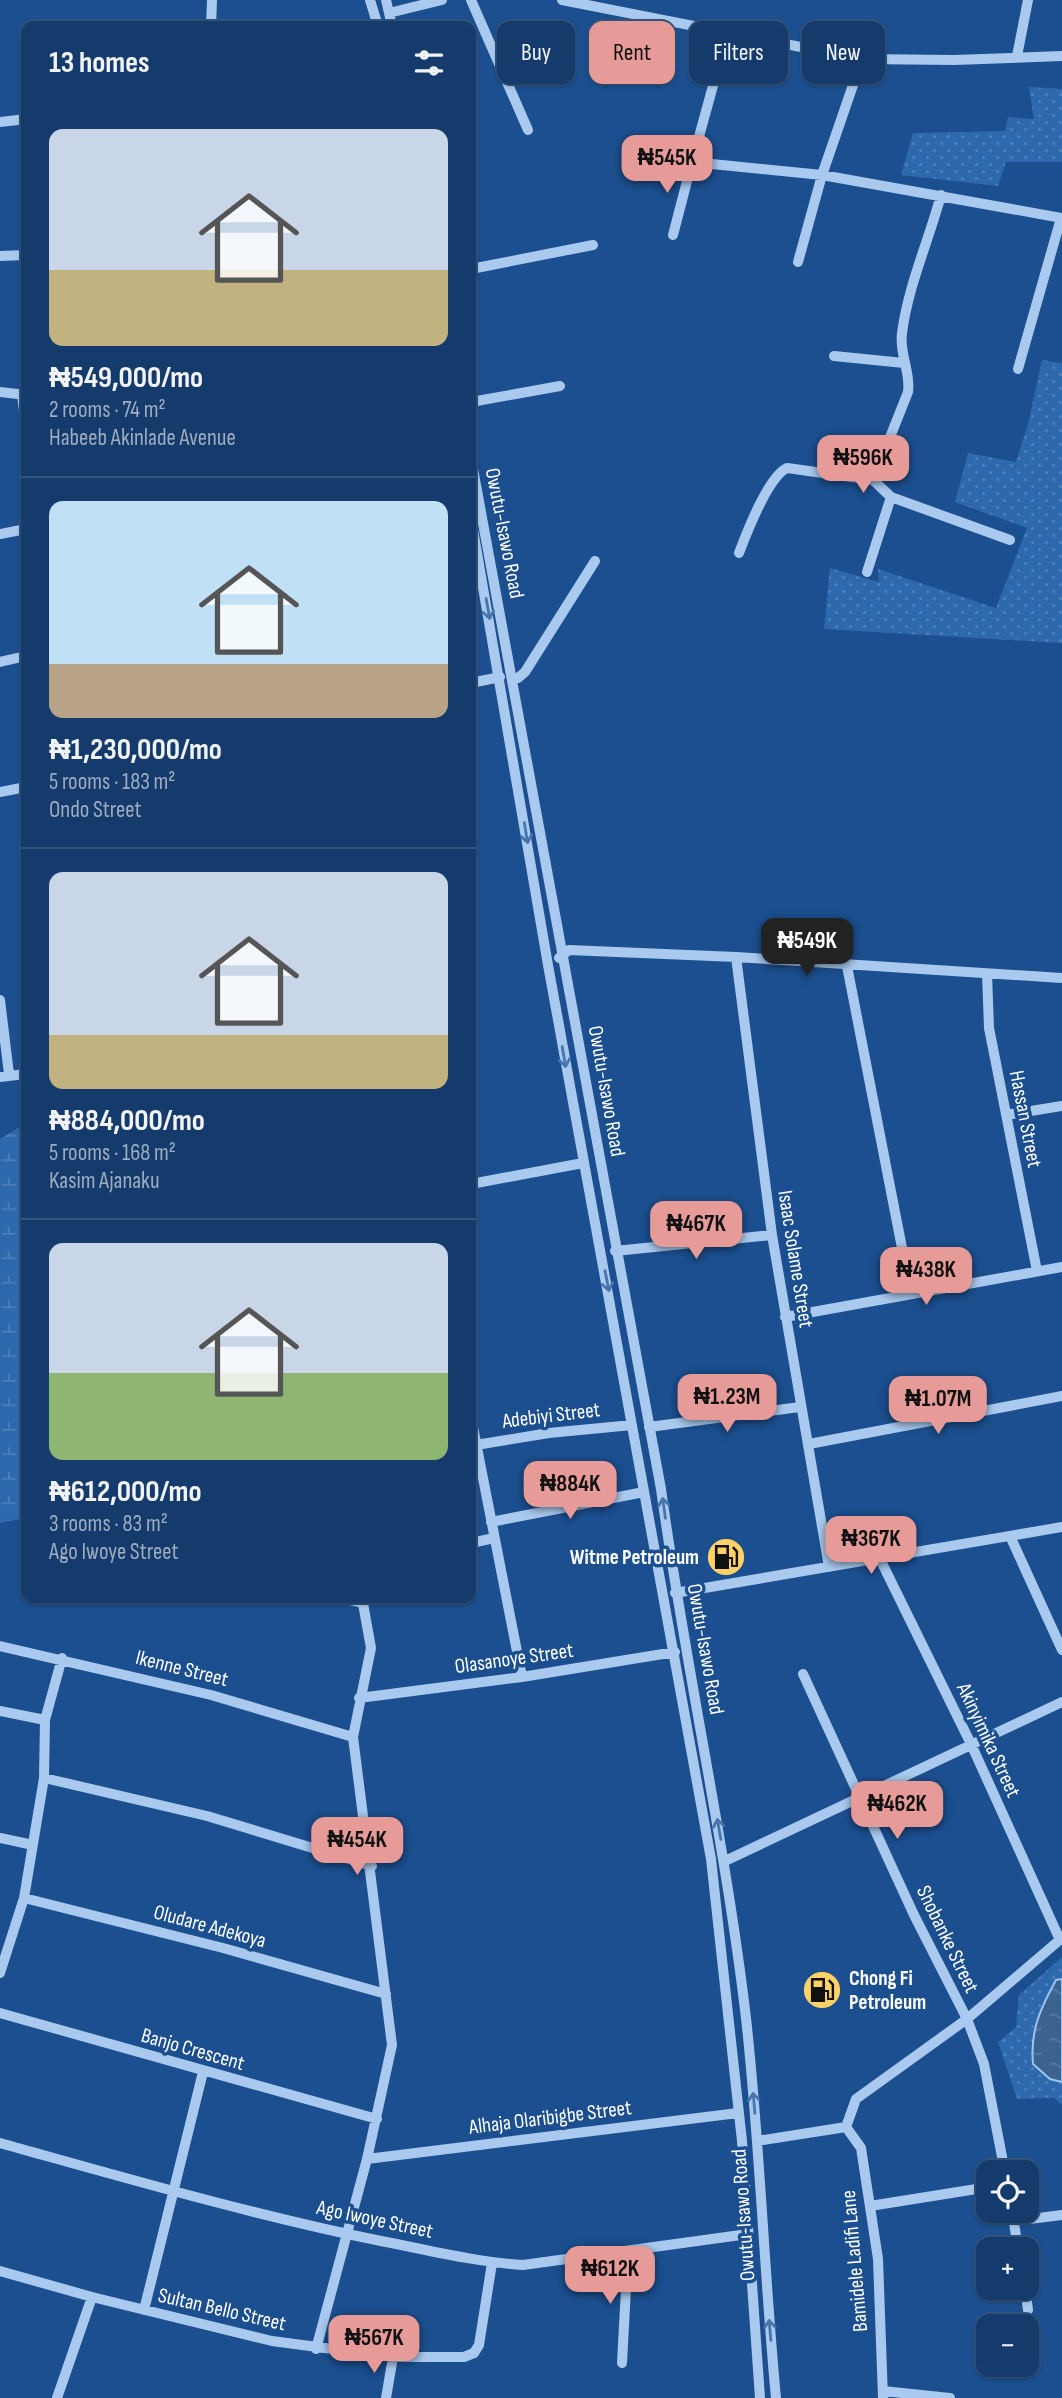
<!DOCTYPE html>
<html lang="en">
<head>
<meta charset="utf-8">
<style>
	body { margin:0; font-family:"Sofia Sans Condensed",sans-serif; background:#214673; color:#f1f3f6; height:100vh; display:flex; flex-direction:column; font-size:26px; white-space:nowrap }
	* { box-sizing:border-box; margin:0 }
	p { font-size:23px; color:#9dadc1 }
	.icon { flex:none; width:38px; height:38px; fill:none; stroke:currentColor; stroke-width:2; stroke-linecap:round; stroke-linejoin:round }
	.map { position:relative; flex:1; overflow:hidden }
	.details { position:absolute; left:21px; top:21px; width:455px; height:1582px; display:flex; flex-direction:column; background:#143b6b; border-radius:14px; box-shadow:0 2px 5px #0004,0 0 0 2px #33557e }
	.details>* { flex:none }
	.hud { position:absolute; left:497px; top:21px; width:458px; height:63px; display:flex; gap:14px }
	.buttons { position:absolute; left:976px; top:2160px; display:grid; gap:14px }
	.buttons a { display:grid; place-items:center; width:63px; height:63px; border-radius:14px; background:#143b6b; box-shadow:0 2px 5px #0004,0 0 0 2px #33557e; font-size:35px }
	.price { position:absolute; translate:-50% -60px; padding:0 16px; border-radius:14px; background:#e69b98; color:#111; font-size:23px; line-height:46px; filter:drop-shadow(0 2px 4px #0008) }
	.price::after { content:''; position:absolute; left:50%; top:42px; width:21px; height:16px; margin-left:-10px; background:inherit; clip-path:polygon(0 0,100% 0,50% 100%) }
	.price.selected { background:#222; color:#fff }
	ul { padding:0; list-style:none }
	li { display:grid; align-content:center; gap:14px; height:371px; padding:0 28px }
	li+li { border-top:2px solid #33557e }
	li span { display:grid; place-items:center; height:217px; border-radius:14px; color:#555 }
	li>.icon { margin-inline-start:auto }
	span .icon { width:126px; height:126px; fill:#fffc; stroke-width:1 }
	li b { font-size:30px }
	h2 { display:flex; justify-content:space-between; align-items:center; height:84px; padding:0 28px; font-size:30px }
	.pill { padding:0 24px; border-radius:14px; background:#143b6b; box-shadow:0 2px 5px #0004,0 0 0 2px #33557e; font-size:24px; line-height:63px }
	.pill.selected { background:#e69b98; color:#111 }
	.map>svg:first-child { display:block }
	.grass { fill:url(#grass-dots) }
	.wetland { fill:url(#wetland-marsh) }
	.water { fill:url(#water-ripples); stroke:#9cc4f0; stroke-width:2 }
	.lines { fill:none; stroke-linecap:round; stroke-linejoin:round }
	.minor { stroke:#a9c9ee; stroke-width:10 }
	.oneway { stroke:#4674ac }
	.labels { text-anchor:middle; stroke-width:7; stroke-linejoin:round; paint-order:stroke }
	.street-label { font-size:21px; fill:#fff; stroke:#1b4f8f }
	.poi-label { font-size:21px; font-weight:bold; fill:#fff; stroke:#1b4f8f; text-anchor:end }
</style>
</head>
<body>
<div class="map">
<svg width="1062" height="2398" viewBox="0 0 1062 2398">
	<defs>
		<pattern id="grass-dots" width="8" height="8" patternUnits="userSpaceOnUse" patternTransform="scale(1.75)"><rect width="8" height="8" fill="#2e69ad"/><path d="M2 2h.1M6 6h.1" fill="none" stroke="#4d80b9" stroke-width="1.8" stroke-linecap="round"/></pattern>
		<pattern id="wetland-marsh" width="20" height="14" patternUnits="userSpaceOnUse" patternTransform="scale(1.75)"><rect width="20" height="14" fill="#2e69ad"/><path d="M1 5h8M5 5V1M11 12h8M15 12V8" fill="none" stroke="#4d80b9"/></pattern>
		<pattern id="water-ripples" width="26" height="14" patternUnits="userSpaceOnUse" patternTransform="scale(1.75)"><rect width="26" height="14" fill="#3c6290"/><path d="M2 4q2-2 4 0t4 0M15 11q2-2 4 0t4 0" fill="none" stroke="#597aa1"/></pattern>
	</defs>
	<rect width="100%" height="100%" fill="#1b4f8f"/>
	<path class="grass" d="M1029,87L1062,89V162H1006L998,186L901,175L913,133L1005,131L1008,117L1034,119Z
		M1042,360L1062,363V643L824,629L830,568L879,582L878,569L996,608L1027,528L955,502L968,453L1016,462L1028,424Z
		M1062,1957V1979L1056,1981L1050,2079L1062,2082V2105L1054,2098L1017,2099L998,2042L1016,2027L1019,1995Z"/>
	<path class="wetland" d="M26,1123V1518L0,1523V1139Z"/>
	<path class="water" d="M1062,1979V2082L1050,2079L1033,2064C1030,2031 1040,2009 1056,1980Z"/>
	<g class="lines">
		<path class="minor" d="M370,0L378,26
			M386,0L392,26
			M471,0L528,130
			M562,0L862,59L954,60L1062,56
			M389,13L442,0
			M211,26L212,0
			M727,35L692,162L822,175L1062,218
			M1017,56L1028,0
			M0,122L26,119
			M673,235L692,162
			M0,256L26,255
			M798,262L822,175L862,59
			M471,269L593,245
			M834,356L904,363
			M1018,369L1061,218
			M0,392L26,395
			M22,395L26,428
			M471,402L560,386
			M471,458L661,1489C685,1666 725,1840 746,2018C760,2144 764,2272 776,2398
			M873,480L908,392C911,372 899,354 902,333C908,286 929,240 941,195
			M471,518L548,965L711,1859L742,2141L760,2398
			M0,534L26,529
			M739,553C747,532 768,477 787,468L873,480L891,497L1010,540
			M867,572L891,497
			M0,662L26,656
			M513,677L518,678L525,672L595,561
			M471,683L500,677
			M0,792L26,787
			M736,957L772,1235L829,1567
			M559,958L569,950L736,957L1062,978
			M847,966L911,1294
			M987,974L989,1028L1037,1271
			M0,1000L9,1074
			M0,1077L26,1074
			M1006,1115L1062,1106
			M471,1184L583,1163
			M615,1251L772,1235
			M785,1317L1062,1267
			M471,1417L522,1677
			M649,1427L800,1407
			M809,1444L1062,1396
			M476,1445L549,1433L632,1425
			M491,1522L644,1492
			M1010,1536L1062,1650
			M471,1543L494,1538
			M880,1559L971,1744L1060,1940
			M675,1593L1062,1527
			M342,1598L362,1603
			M0,1646L211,1695L353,1737
			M803,1674L914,1915L967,2019L984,2064L1005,2172
			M359,1698L522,1677L675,1652
			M0,1711L45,1720
			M44,1778L207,1816L372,1866
			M0,1838L33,1845
			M725,1861L1062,1702
			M24,1898L223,1948L386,1994
			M0,1973L24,1898L44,1778L45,1720L62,1658
			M0,2013L377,2119
			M846,2127L861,2148L878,2259L883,2398
			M757,2141L846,2127L856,2099L967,2019L1062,1938
			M0,2143C126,2178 253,2215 381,2241C428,2250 475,2262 523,2265L748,2234
			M367,2159L738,2113
			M870,2206L989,2187
			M1012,2210L1018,2249
			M1014,2221L1062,2215
			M0,2271L92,2297L272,2341L393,2357H464L474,2353L479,2345L492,2263
			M1025,2287L1028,2310
			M144,2310L203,2072
			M316,2349L367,2159L392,2045L353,1737L371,1648L362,1598
			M622,2363L628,2251
			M883,2391L950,2398
			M57,2398L92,2297
			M386,2398L393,2357"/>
	</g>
	<defs><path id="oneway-shaft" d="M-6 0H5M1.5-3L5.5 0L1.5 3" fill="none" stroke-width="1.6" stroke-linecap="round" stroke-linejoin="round" transform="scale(1.75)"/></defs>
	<g class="oneway">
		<use href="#oneway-shaft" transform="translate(488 609) rotate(80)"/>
		<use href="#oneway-shaft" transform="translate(526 833) rotate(81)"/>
		<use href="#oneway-shaft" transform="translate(564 1057) rotate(80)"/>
		<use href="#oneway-shaft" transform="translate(607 1281) rotate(79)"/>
		<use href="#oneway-shaft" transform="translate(664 1508) rotate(-98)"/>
		<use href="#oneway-shaft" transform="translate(719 1829) rotate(-100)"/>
		<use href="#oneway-shaft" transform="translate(754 2103) rotate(-95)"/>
		<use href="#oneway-shaft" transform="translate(770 2330) rotate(-95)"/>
	</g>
	<defs>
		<g id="fuel-disc" transform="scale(2.0125)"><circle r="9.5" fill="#ffd166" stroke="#1b4f8f"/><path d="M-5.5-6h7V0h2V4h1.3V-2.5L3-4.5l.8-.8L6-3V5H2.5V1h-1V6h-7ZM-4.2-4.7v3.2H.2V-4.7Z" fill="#111"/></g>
	</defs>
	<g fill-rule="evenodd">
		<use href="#fuel-disc" x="726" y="1557"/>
		<use href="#fuel-disc" x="822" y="1990"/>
	</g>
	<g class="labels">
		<g class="street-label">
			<text transform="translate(505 533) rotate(79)" y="7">Owutu-Isawo Road</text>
			<text transform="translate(607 1091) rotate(80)" y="7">Owutu-Isawo Road</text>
			<text transform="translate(1026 1119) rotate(79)" y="7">Hassan Street</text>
			<text transform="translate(796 1259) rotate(81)" y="7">Isaac Solame Street</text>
			<text transform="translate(551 1415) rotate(-7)" y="7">Adebiyi Street</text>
			<text transform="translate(706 1649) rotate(80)" y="7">Owutu-Isawo Road</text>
			<text transform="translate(514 1658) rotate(-8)" y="7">Olasanoye Street</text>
			<text transform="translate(182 1668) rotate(14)" y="7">Ikenne Street</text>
			<text transform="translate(989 1740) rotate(65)" y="7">Akinyimika Street</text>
			<text transform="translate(210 1926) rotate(15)" y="7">Oludare Adekoya</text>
			<text transform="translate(948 1939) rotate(64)" y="7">Shobanke Street</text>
			<text transform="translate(193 2049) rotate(16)" y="7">Banjo Crescent</text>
			<text transform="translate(550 2117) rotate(-7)" y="7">Alhaja Olaribigbe Street</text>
			<text transform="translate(743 2215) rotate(-94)" y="7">Owutu-Isawo Road</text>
			<text transform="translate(375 2219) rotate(12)" y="7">Ago Iwoye Street</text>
			<text transform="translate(854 2261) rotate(-95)" y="7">Bamidele Ladifi Lane</text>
			<text transform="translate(222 2309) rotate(13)" y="7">Sultan Bello Street</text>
		</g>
		<g class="poi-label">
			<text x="699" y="1564">Witme Petroleum</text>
			<text x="849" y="1985" text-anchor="start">Chong Fi<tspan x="849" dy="24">Petroleum</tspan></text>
		</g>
	</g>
</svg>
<div class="buttons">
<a><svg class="icon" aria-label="locate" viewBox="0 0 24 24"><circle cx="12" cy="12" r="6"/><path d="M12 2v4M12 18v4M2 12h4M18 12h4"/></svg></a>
<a>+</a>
<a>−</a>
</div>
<b class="price" style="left:667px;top:195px">₦545K</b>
<b class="price" style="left:863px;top:495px">₦596K</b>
<b class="price selected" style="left:807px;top:978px">₦549K</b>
<b class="price" style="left:696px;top:1261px">₦467K</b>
<b class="price" style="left:926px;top:1307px">₦438K</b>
<b class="price" style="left:727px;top:1434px">₦1.23M</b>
<b class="price" style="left:938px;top:1436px">₦1.07M</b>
<b class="price" style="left:570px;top:1521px">₦884K</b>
<b class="price" style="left:871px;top:1576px">₦367K</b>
<b class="price" style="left:897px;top:1841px">₦462K</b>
<b class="price" style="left:357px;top:1877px">₦454K</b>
<b class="price" style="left:610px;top:2306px">₦612K</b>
<b class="price" style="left:374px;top:2375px">₦567K</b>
<div class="hud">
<a class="pill">Buy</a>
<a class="pill selected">Rent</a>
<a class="pill">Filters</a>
<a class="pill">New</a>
</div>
<section class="details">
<h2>13 homes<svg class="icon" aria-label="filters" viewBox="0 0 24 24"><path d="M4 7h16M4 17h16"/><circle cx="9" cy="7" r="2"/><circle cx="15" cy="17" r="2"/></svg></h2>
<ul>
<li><span style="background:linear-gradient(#c9d6e8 65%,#c2b280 0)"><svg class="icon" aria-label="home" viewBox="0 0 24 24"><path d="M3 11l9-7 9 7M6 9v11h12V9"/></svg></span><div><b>₦549,000/mo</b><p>2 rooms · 74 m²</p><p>Habeeb Akinlade Avenue</p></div></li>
<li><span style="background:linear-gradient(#bfe0f5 75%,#b9a48a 0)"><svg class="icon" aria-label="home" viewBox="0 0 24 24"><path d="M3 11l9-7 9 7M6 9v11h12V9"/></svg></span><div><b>₦1,230,000/mo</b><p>5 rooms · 183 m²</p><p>Ondo Street</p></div></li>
<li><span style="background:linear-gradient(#c9d6e8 75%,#c2b280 0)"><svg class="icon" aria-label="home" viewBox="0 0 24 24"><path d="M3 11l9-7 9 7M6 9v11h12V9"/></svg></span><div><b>₦884,000/mo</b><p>5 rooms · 168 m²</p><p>Kasim Ajanaku</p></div></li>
<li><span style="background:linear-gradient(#c9d6e8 60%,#8fb573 0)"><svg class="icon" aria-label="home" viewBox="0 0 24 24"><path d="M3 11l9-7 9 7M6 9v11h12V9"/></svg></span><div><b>₦612,000/mo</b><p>3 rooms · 83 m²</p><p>Ago Iwoye Street</p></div></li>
</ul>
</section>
</div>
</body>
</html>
